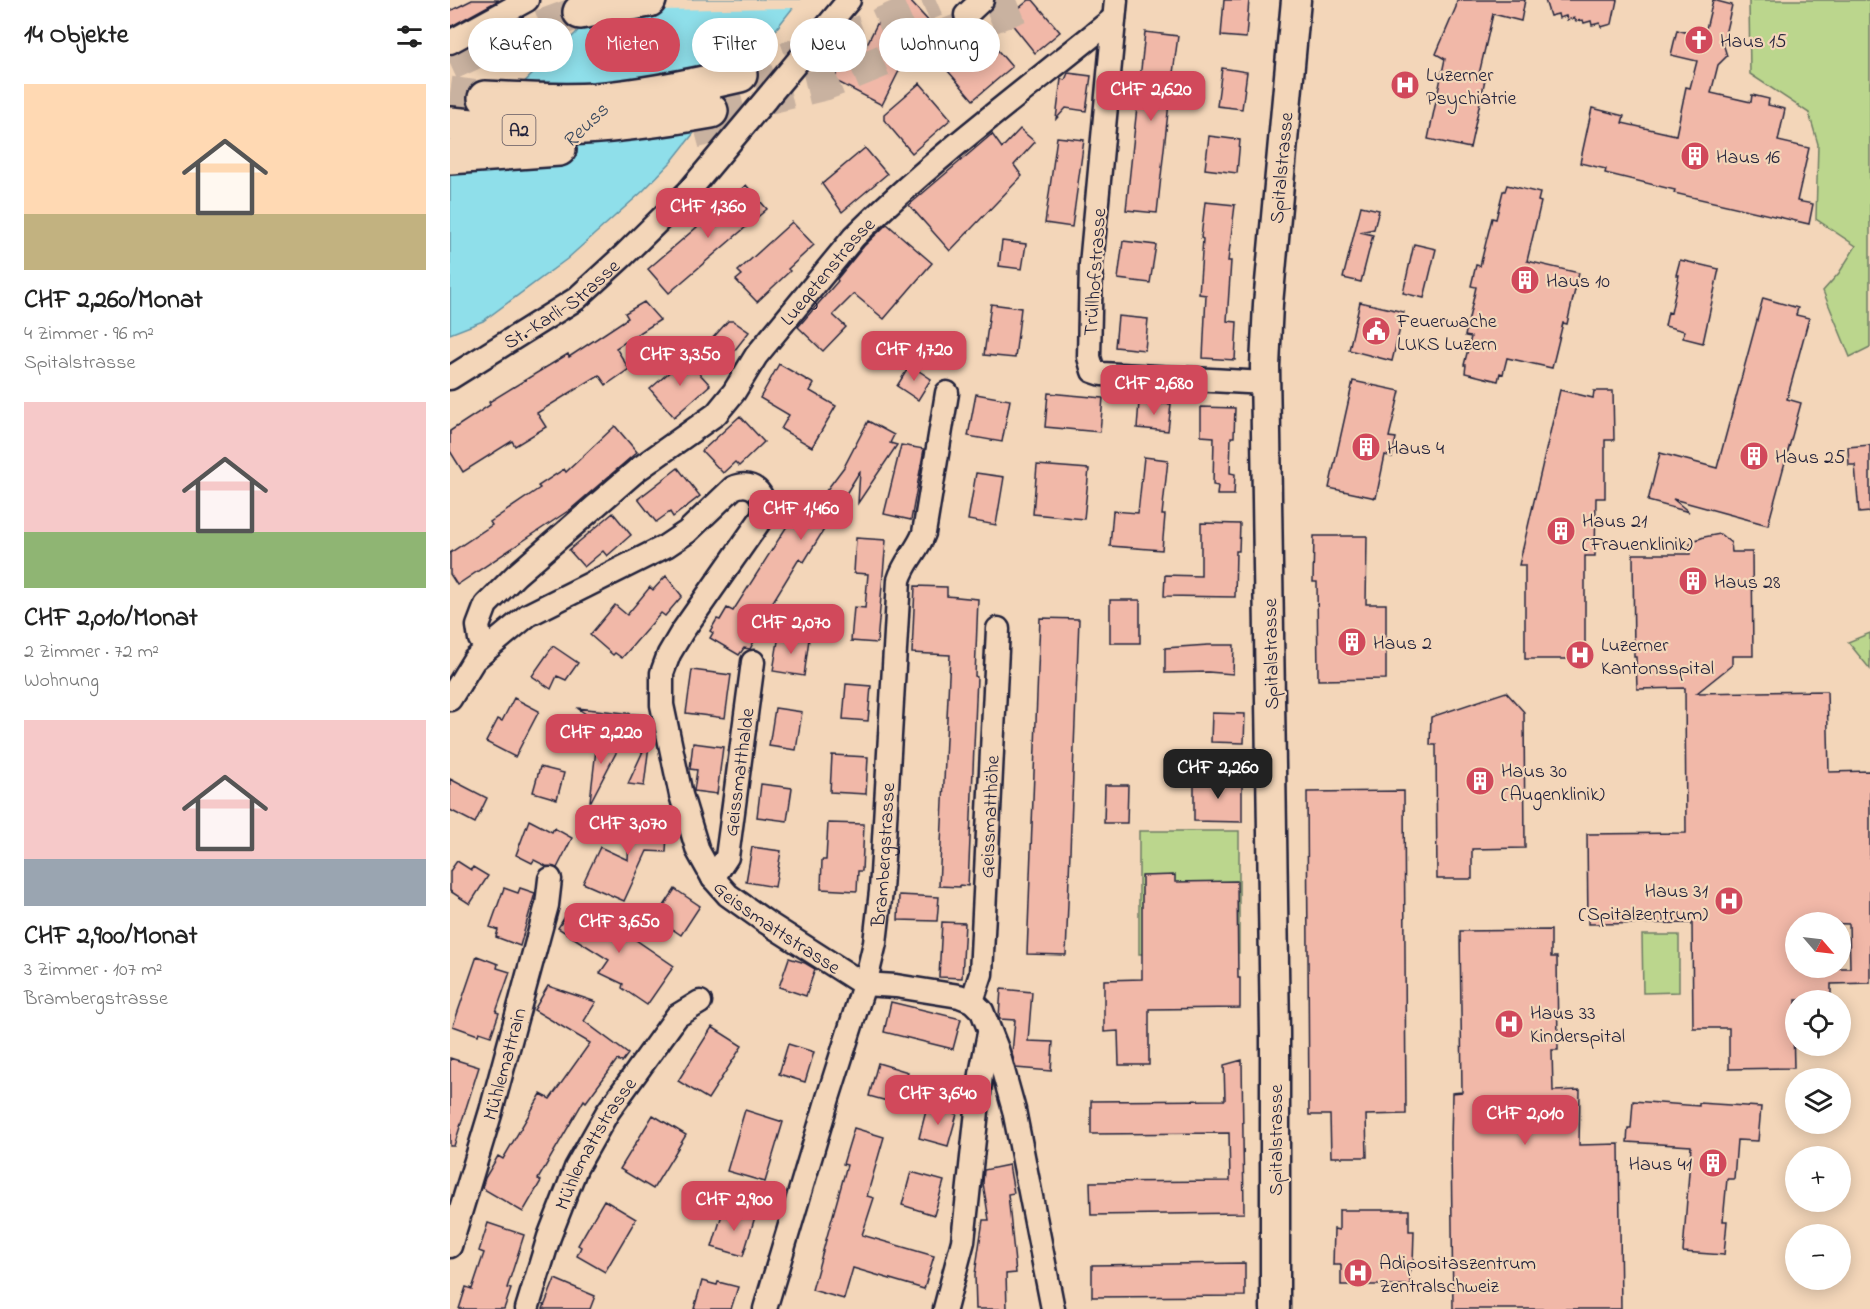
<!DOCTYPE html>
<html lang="de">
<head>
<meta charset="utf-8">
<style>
	body { margin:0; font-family:"Indie Flower",sans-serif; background:#f6f6f6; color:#222; height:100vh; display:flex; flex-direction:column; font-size:22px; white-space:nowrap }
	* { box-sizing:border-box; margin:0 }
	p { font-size:20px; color:#767676 }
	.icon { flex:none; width:33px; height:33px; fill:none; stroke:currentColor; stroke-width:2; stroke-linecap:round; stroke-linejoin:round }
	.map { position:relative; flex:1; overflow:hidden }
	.sheet { display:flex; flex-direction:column; background:#fff; width:450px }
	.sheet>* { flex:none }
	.top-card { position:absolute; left:18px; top:18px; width:570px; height:54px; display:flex; gap:12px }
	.needle { width:39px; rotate:118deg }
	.tools { position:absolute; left:1335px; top:912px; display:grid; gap:12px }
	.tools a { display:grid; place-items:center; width:66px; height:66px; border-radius:50%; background:#fff; box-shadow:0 3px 15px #0003; font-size:30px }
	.price { position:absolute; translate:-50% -51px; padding:0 14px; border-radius:12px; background:#d1495b; color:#fff; font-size:20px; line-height:39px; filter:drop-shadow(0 2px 3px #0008) }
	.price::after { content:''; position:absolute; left:50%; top:36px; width:18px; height:14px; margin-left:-9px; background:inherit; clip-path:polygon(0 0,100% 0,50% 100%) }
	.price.current { background:#222; color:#fff }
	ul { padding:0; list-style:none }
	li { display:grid; align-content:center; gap:12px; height:318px; padding:0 24px }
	li span { display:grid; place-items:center; height:186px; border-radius:0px; color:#555 }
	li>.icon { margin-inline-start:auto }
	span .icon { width:108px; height:108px; fill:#fffc; stroke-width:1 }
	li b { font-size:26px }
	h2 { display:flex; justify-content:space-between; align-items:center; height:72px; padding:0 24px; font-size:26px }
	.chip { padding:0 21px; border-radius:27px; background:#fff; box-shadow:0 3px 15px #0003; font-size:21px; line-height:54px }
	.chip.current { background:#d1495b; color:#fff }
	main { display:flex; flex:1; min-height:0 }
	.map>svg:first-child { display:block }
	.green { fill:#bbd68d; stroke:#6e7c64; stroke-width:1.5 }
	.water { fill:#8fdfea; stroke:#6393a4; stroke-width:1.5 }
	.pier { fill:#f3d6b9 }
	.building { fill:#f1b8a8; stroke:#22223b; stroke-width:1.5; fill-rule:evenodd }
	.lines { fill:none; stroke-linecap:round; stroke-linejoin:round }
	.highway-tunnel { stroke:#c9b2a0; stroke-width:33; stroke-dasharray:33 16; stroke-linecap:butt }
	.minor-casing { stroke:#22223b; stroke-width:27 }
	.major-casing { stroke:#22223b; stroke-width:33 }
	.highway-casing { stroke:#22223b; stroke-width:38 }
	.minor { stroke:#f3d6b9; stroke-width:22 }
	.major { stroke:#f3d6b9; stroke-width:28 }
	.highway { stroke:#f3d6b9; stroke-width:33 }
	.labels { text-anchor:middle; stroke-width:4.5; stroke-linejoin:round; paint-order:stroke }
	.shield { fill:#f3d6b9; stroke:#615861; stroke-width:1.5 }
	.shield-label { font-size:18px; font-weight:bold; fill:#22223b }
	.poi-label { font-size:20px; fill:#22223b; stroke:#f3d6b9; text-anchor:start }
	.street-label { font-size:20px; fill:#22223b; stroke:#f3d6b9 }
	.water-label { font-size:21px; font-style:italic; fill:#38485e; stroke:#f3d6b9 }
</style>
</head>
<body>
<main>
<section class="sheet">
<h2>14 Objekte<svg class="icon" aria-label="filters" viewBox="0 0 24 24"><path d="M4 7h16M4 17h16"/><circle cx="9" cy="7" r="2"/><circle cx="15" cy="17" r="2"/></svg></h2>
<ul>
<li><span style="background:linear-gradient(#ffd9b3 70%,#c2b280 0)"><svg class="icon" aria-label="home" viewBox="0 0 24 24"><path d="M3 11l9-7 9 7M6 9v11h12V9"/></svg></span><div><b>CHF 2,260/Monat</b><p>4 Zimmer · 96 m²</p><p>Spitalstrasse</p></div></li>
<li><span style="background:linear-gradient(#f6c9c9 70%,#8fb573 0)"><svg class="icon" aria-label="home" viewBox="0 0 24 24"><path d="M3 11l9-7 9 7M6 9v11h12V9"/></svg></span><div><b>CHF 2,010/Monat</b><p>2 Zimmer · 72 m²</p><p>Wohnung</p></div></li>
<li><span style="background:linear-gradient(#f6c9c9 75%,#9aa5b1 0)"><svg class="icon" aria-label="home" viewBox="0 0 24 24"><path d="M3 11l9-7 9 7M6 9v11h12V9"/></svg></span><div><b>CHF 2,900/Monat</b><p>3 Zimmer · 107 m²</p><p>Brambergstrasse</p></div></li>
</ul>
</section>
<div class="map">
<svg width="1420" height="1309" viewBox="0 0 1420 1309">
	<rect width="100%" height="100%" fill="#f3d6b9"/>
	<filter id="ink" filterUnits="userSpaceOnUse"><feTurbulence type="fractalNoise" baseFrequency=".0167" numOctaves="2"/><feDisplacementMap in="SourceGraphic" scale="12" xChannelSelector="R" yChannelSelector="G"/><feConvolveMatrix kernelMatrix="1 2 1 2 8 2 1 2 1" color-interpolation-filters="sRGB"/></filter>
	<g filter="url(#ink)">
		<path class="green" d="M1299,0H1420V347L1400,357L1373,291L1389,273L1406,246L1366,219L1368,144L1359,113L1300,74Z
			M1420,633V669L1398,642Z
			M689,831H789V953L689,954Z
			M1192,935H1229V992L1193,993Z"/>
		<path class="water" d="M155,0H349L221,162L193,191L117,259L33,321L0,334V137L49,106L125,34Z"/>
		<path class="pier" d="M151,0H352L346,8L209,10Z"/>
		<path class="building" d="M22,0H49L0,27V11Z
			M453,0H459L483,26L476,32L471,40L466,37L432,105L384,80L392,64L399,67L411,44L416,46L428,22L433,24L441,11L446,13Z
			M579,0H583L610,32L585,53L557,18Z
			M774,0H799L796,38L771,36Z
			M1007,0H1075L1071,21L1043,14L1029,74L1036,75L1020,148L978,139L995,59L986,54L1006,7Z
			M1095,0H1167L1162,24L1151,27L1150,23L1142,25L1141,21L1134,23L1133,20L1126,21L1124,18L1117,20L1116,16L1109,18L1108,14L1100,16Z
			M1263,0L1282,5L1273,43L1277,56L1268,65L1261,93L1301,102L1302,95L1319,99L1318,105L1335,109L1328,141L1359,148L1347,201L1363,204L1359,224L1224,193L1225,190L1155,173L1156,169L1130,163L1142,108L1174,116L1172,123L1226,135L1236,87L1240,88L1247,61L1221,55L1227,30L1254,37Z
			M531,31L562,67L523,100L492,64Z
			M695,32L728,36L719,103L707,213L676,210Z
			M772,68L797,72L792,109L767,106Z
			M618,73L641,76L636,111L616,108L606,119L611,79L615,80Z
			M470,83L501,119L462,153L434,120V114Z
			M570,129L585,142L564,165L572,176L500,251L459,205L542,134L552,148Z
			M759,136L790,140L787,173L755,169Z
			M607,137L634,140L622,227L595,223Z
			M415,148L437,174L392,212L372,184Z
			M296,185L317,209L219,293L198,269Z
			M1057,185L1090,193L1088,201L1091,202L1077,261L1129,273L1117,324L1113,323L1102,368L1057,358L1053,374L1050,373L1048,381L1015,373L1016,365H1014L1021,337L1015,336L1026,287L1021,286L1026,265L1030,266L1042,218L1046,219L1053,191H1055Z
			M755,202L785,205L778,261H781L777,321L787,322L785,360L753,358L756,295L749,294L753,239L751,238Z
			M911,206L929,210L924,229L910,232L923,235L911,282L893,278Z
			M342,222L364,245L338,269L340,271L307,302L286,280L292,275L288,271Z
			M437,224L482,263L434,319L404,294L383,315L396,327L373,351L348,327L388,281L387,279L414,246Z
			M552,241L576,244L572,269L549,266Z
			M673,241L706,245L700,283L668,279Z
			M964,244L986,249L974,298L953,293Z
			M1230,260L1269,269L1253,343L1233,338L1234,331L1215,326L1218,312L1221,313L1229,275H1226Z
			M1313,298L1348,308L1346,315L1359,318L1337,399L1351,403L1318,525L1223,499L1239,512L1198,501L1210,453L1267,468Z
			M194,302L210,320L166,348L179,369L156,385L149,375L87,413L96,427L65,446L62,441L13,472L0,451V431L40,405L39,402L118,354L119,357L178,318L175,313Z
			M910,302L954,312L942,361L899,350Z
			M541,304L571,308L565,358L534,355Z
			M668,316L698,319L695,350L665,347Z
			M278,321H283L299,332L281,355L261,340Z
			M232,361H238L260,385L224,417L200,389Z
			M329,364L364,384L360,391L386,406L362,447L331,429L339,415L310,398Z
			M460,365L481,379L468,400L447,386Z
			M903,381L950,391L939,437L946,438L942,457L935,455L926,498L879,488Z
			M1110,390L1143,398L1144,391H1163L1164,440H1155V498H1146L1145,556H1135V659H1075V565H1069Z
			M598,393L653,398L650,432L595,427Z
			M526,394L560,400L552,442L518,436Z
			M689,402L721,404L718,431L687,428Z
			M751,407L785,408L784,437H781L780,473L785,474L784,495H767L768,486L763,485L764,437L751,436Z
			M290,416L314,442L289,466L285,462L273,473L252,451Z
			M418,421L444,435L440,443L447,445L408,503L410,471L354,562L349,559L305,631L309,632L300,649L294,648L289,655L260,638L263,633L260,631L267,619L270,620L277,608L283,611L353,501L364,507L394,467Z
			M165,426L187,452L121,509L7,585L0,574V553L42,525L40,522L90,488L88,486L114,469L116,472Z
			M451,445L474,449L461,520L434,514Z
			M1420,445V512L1409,513L1405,465H1399L1398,447Z
			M694,457L718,460L712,515H715L712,550L660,546L663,511L688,513Z
			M587,465L639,469L634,519L583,514Z
			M228,468L250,496L223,517L220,512L206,522L188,499Z
			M526,473L554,477L546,525L518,520Z
			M163,513L181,535L157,556L153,551L134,567L119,550Z
			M751,523L790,524L789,551H786L785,597L714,596L715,575L751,576Z
			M1270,534L1281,543L1282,552H1302L1303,656H1282V665L1247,693L1377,691L1379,772L1420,771V983L1381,984V1000H1346V1026H1343L1344,1068L1279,1069V1028H1243L1242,923L1138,924L1137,834L1236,833L1235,688L1187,689L1186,657H1184L1183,554H1240V544L1243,541L1254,537ZM1346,922L1399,924L1400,968H1346Z
			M864,536H917L916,604H936V679L868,680L867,582H863Z
			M406,538L436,540L427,643L401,641L404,607L415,608L418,574L404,573Z
			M216,576L232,596L215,616L211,613L172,658L165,653L163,655L140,635L165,605L177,615L200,587L203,590Z
			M465,586L497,587V596L528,599L525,676L527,677L518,886L510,885V887L489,886L500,655L462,653Z
			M660,600H690V643H660Z
			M590,618L629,619L616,955L577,954Z
			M329,635L359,639L354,676L323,671Z
			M758,645H784L783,674L758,672L715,673V648Z
			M103,646L128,663L116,680L107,676L101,689L82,676Z
			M242,670L281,675L275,718L236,713Z
			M396,684L421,686L418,721L393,719Z
			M1056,692L1074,712L1075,848L1022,849V879H987L986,745H980L981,717Z
			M64,698L89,711L65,757L36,742L48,719L52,721Z
			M127,708L194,715L192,734H196L195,748L196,745H199L194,786L178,784L193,751L153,732L161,731Z
			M325,708L352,712L346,750L319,746Z
			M762,713L795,714L794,743L761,742Z
			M147,741L167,751L141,801H140Z
			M243,743L273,747L267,794L244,791L247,770L240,769Z
			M382,755L418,757L416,794L380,792Z
			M90,767L114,773L107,799L83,792Z
			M744,777L792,778V822L744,821Z
			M0,779L37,798L25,823L0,810Z
			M311,784L342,788L337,821L307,817Z
			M655,785H678L677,823H654Z
			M954,791L956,1114L916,1115L917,1157H881L880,1115H859L857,792Z
			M180,813L218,815L216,852L197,851L174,901L133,883L150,847L178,860Z
			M79,820L102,832L104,828L122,838L107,868L96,866L84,860L82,863L66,855Z
			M378,823L414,824L412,871H408L407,891L371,889L372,860H376Z
			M302,847L331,851L325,887L296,882Z
			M7,861L21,870L23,867L38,876L20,904L0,891V871Z
			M725,875V882L787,881L788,978H790V1008L699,1009V1065H669L668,1031L654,1032V980L692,979V876Z
			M54,888L68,893L70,888L85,893L70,946L46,937L48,930L40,927Z
			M225,889L250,906L231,935L206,918Z
			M449,895L489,897L487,921L448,920Z
			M121,907L155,919L224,966L197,1005L172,988L173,984L150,973L159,960L108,928Z
			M492,922L515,923L512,978L489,977Z
			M1101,930V957H1107L1108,1050H1102L1103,1091L1130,1090L1129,1145L1169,1144L1171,1309H1003L1001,1143L1002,1093L1012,1092L1010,931Z
			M27,956L48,964L47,968L60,972L46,1012L49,1013L41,1036L29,1032L28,1035L3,1026Z
			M339,958L355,963L365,969L356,996L329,987Z
			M98,986L146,1002L134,1021L178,1054L172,1062L167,1060L136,1102L134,1100L88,1179L91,1181L73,1212L32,1188L35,1178L48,1156L53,1159L91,1094L100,1099L140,1043L84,1010Z
			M551,989L582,992L578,1041L603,1042L601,1071L566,1068L562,1054L565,1020L550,1019L549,1017Z
			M441,1002L511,1019L503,1049L434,1032Z
			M262,1027L292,1046L258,1099L228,1081Z
			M338,1044L364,1052L355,1082L329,1074Z
			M0,1058L29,1067L4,1146H0Z
			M792,1060L794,1213L641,1215L640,1182L780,1181L779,1133L641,1134V1101L775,1100L774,1065Z
			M428,1063L458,1072L448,1104L419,1096Z
			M1183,1101L1249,1106V1103L1311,1107L1308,1141L1287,1140L1284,1179H1277L1273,1221H1277L1274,1255L1233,1252L1241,1146L1177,1142L1178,1128H1181Z
			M477,1107L507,1114L498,1146L469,1138Z
			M295,1110L333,1122L315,1182L277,1171Z
			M203,1115L236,1135L203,1189L170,1169Z
			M404,1128L434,1137L417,1196L424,1198L412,1235L484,1256L474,1289L403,1268L394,1299L362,1290L397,1165L393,1164Z
			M559,1165L564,1193L558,1194L566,1273L556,1274L557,1309H526L525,1274L533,1220H539L533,1183L534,1170Z
			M461,1172L494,1181L484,1215L452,1205Z
			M154,1200L186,1219L155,1272L127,1256L131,1247L128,1245Z
			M274,1208L305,1217L293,1256L262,1247Z
			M889,1210H959V1231H964L963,1264H960V1285H891V1265H883L884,1229L889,1230Z
			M38,1223L74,1235L57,1288L61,1289L54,1309H9L16,1287L22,1289L34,1253L29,1251Z
			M795,1263V1296L642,1297V1265Z
			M105,1279L145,1296L140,1309H93Z
			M252,1281L267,1285L268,1282L288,1287L281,1309H244Z"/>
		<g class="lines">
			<path class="highway-tunnel" d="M0,64L46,43L130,12
				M290,75L424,27L486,0
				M0,93L35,98
				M261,111L375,84L584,0
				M245,132L293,119"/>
			<g class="minor-casing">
				<g id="minor">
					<path d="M666,0L641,265L639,357L643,371L652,374L815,383"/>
					<path d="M516,15L532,0"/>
					<path d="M0,42L77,0"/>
					<path id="s1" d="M0,378L126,299L174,255L239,191L399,0"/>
					<path id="s2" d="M37,648L30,639L28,626L36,605L66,575L187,470L266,414L284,392L306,356L404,237C484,157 576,90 664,18"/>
					<path id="s3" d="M0,699L24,660L78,615L216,546L237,532L283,488C304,478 320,498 311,519L232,632L219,654L212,673V705L231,795L248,851L263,878L278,895L316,922L413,984L446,986L509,996L522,1001L532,1011L547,1049L564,1110L603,1309"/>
					<path id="s4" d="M263,878L277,857L303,662"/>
					<path id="s5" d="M522,1001L531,974L548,629"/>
					<path id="s6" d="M0,1246L41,1111L97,905L100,879"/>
					<path id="s7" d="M77,1309L99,1237L126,1168L157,1113L227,1016L250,1002"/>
					<path id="s8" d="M315,1309L378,1098L418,972L425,943L431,891L449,580C454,562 468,550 474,533L497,393"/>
					<path d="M495,1309L513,1241L531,1074L539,1033"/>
				</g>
			</g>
			<g class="major-casing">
				<g id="major">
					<path id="s9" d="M825,1309V1033L815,366L818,304L846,0"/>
				</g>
			</g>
			<g class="highway-casing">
				<path id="highway" d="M130,12L199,0
					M35,98C72,100 109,102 145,100C194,96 242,86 290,75
					M0,124C91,134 171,127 261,111
					M0,157L109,149"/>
			</g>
			<use href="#minor" class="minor"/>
			<use href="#major" class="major"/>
			<use href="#highway" class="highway"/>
		</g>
	</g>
	<defs>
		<g id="church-disc" transform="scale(1.5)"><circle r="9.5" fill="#d1495b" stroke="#f3d6b9"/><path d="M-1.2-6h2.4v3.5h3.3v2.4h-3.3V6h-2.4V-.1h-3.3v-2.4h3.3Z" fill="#fff"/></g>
		<g id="hospital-disc" transform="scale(1.5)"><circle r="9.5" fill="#d1495b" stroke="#f3d6b9"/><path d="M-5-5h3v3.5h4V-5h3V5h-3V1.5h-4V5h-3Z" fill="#fff"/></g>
		<g id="building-disc" transform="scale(1.5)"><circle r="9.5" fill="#d1495b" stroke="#f3d6b9"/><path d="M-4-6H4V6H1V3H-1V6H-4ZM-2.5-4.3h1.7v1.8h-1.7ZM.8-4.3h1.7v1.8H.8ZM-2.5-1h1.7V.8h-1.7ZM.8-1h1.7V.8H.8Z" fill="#fff"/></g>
		<g id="civic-disc" transform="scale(1.5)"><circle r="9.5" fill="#d1495b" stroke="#f3d6b9"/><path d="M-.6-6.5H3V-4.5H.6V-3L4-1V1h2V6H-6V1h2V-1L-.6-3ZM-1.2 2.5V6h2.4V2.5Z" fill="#fff"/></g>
	</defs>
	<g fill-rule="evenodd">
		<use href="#church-disc" x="1249" y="40"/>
		<use href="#hospital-disc" x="955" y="85"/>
		<use href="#building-disc" x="1245" y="156"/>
		<use href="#building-disc" x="1075" y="280"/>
		<use href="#civic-disc" x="926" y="331"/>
		<use href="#building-disc" x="916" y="447"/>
		<use href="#building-disc" x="1304" y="456"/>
		<use href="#building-disc" x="1111" y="531"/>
		<use href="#building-disc" x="1243" y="581"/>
		<use href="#building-disc" x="902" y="642"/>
		<use href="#hospital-disc" x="1130" y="655"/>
		<use href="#building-disc" x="1030" y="781"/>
		<use href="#hospital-disc" x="1279" y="901"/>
		<use href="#hospital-disc" x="1059" y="1024"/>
		<use href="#building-disc" x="1263" y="1163"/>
		<use href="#hospital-disc" x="908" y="1273"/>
	</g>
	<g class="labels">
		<rect class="shield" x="52.5" y="115" width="33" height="30" rx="4.5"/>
		<g class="shield-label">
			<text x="69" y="136">A2</text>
		</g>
		<g class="poi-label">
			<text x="1270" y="47">Haus 15</text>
			<text x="976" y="81">Luzerner<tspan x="976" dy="23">Psychiatrie</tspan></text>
			<text x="1266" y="163">Haus 16</text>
			<text x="1096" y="287">Haus 10</text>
			<text x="947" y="327">Feuerwache<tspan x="947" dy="23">LUKS Luzern</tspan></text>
			<text x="937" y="454">Haus 4</text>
			<text x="1325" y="463">Haus 25</text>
			<text x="1132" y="527">Haus 21<tspan x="1132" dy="23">(Frauenklinik)</tspan></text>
			<text x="1264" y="588">Haus 28</text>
			<text x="923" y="649">Haus 2</text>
			<text x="1151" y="651">Luzerner<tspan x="1151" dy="23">Kantonsspital</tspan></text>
			<text x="1051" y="777">Haus 30<tspan x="1051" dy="23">(Augenklinik)</tspan></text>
			<text x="1258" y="897" text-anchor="end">Haus 31<tspan x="1258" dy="23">(Spitalzentrum)</tspan></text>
			<text x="1080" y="1019">Haus 33<tspan x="1080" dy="23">Kinderspital</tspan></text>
			<text x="1242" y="1170" text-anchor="end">Haus 41</text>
			<text x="929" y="1269">Adipositaszentrum<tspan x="929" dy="23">Zentralschweiz</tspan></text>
		</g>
		<g class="street-label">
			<text dy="7" stroke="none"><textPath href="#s9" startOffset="1142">Spitalstrasse</textPath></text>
			<text dy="7" stroke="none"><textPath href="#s2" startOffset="528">Luegetenstrasse</textPath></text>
			<text transform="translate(644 272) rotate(-86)" y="7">Trüllhofstrasse</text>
			<text dy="7" stroke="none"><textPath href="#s1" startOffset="134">St.-Karli-Strasse</textPath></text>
			<text transform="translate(820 654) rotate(-91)" y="7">Spitalstrasse</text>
			<text dy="7" stroke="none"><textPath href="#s4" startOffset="111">Geissmatthalde</textPath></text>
			<text dy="7" stroke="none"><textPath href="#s5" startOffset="186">Geissmatthöhe</textPath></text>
			<text dy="7" stroke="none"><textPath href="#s8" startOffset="471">Brambergstrasse</textPath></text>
			<text dy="7" stroke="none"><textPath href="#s3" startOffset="894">Geissmattstrasse</textPath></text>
			<text dy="7" stroke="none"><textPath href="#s6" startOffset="190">Mühlemattrain</textPath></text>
			<text transform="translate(825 1140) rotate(-90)" y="7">Spitalstrasse</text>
			<text dy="7" stroke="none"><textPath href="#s7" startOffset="180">Mühlemattstrasse</textPath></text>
		</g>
		<g class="water-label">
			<text transform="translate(135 125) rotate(-44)" y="7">Reuss</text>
		</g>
	</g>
</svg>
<div class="tools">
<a><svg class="needle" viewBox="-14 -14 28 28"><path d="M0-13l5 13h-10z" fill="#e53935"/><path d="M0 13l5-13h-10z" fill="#767676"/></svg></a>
<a><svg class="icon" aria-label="locate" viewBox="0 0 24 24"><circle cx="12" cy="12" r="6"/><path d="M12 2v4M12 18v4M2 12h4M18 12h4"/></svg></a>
<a><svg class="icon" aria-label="layers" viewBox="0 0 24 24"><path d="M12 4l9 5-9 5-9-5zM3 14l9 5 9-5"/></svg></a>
<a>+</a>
<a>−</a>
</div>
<b class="price" style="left:701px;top:122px">CHF 2,620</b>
<b class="price" style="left:258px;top:239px">CHF 1,360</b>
<b class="price" style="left:464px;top:382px">CHF 1,720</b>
<b class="price" style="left:230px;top:387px">CHF 3,350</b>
<b class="price" style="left:704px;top:416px">CHF 2,680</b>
<b class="price" style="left:351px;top:541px">CHF 1,460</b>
<b class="price" style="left:341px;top:655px">CHF 2,070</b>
<b class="price" style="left:151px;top:765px">CHF 2,220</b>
<b class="price current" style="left:768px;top:800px">CHF 2,260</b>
<b class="price" style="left:178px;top:856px">CHF 3,070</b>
<b class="price" style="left:169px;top:954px">CHF 3,650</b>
<b class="price" style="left:488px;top:1126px">CHF 3,640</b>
<b class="price" style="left:1075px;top:1146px">CHF 2,010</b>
<b class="price" style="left:284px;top:1232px">CHF 2,900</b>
<div class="top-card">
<a class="chip">Kaufen</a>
<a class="chip current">Mieten</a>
<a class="chip">Filter</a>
<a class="chip">Neu</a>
<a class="chip">Wohnung</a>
</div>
</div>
</main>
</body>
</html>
